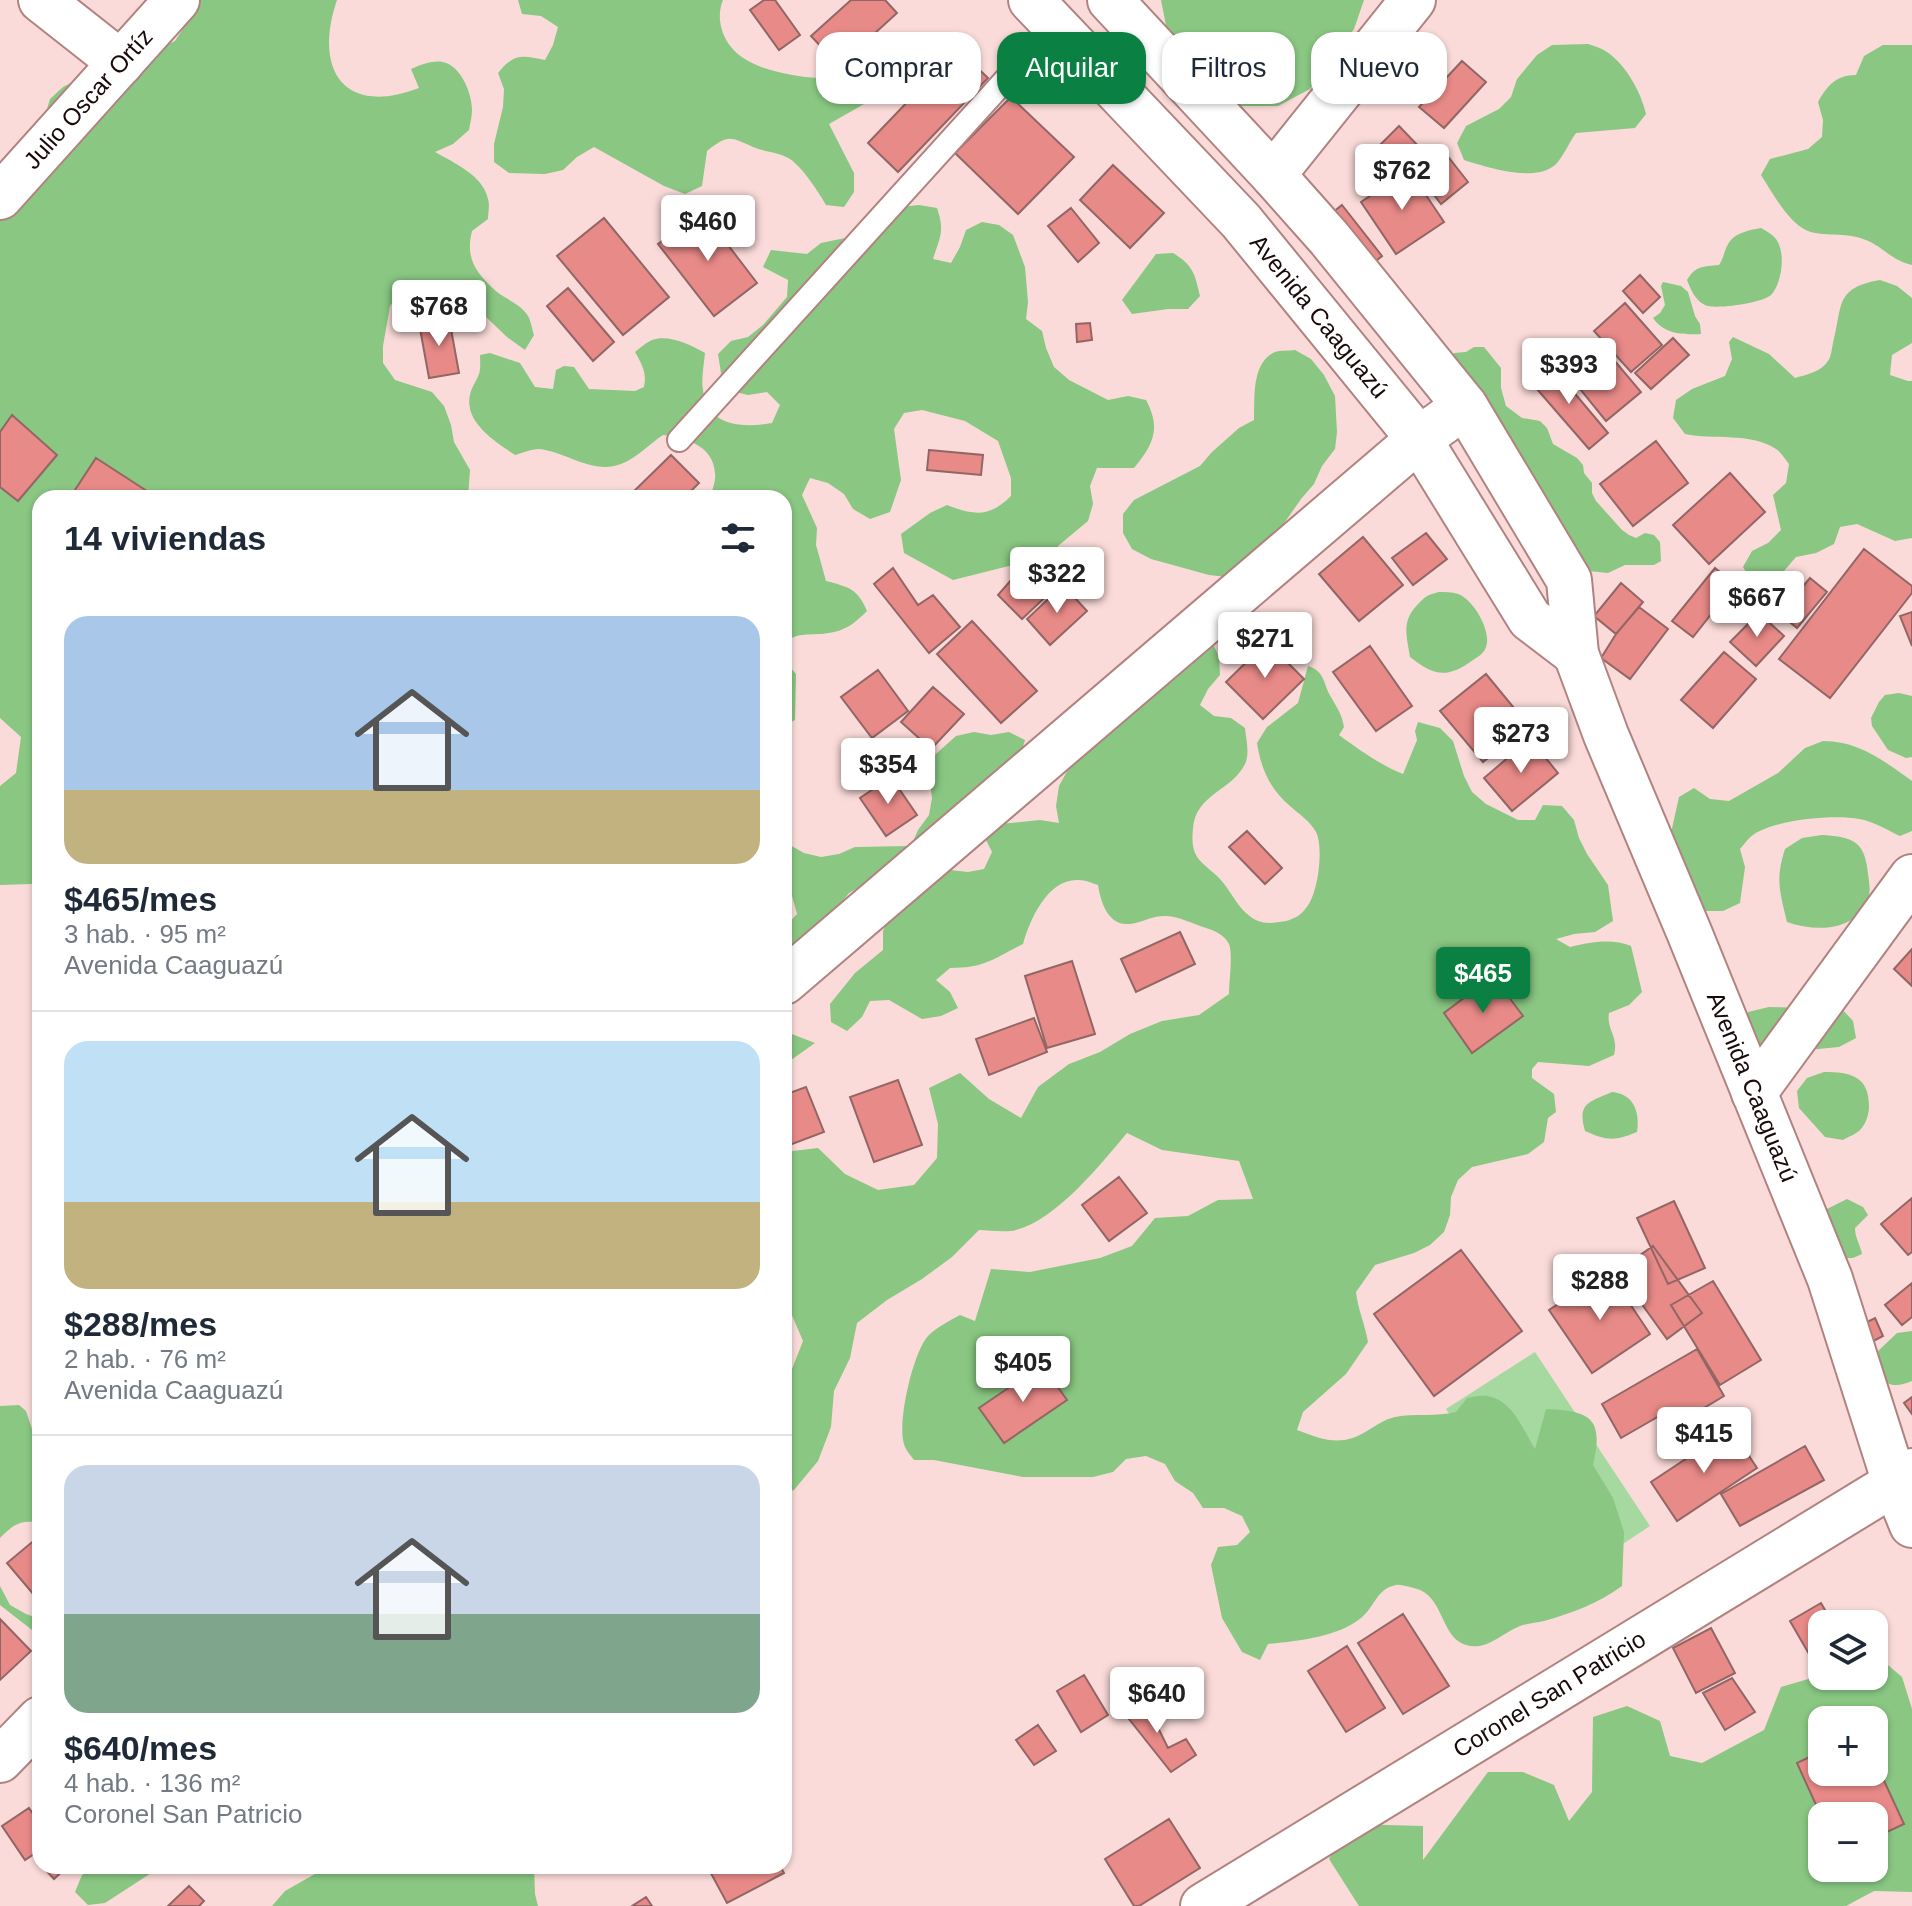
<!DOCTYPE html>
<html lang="es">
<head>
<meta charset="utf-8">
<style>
	body { margin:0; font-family:Arial,sans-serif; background:#f6f6f7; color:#1f2937; height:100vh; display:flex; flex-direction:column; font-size:30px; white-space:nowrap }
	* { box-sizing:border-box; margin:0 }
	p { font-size:26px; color:#747a83 }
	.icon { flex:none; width:44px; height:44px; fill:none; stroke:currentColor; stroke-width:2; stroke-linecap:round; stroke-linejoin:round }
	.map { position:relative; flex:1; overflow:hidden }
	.side { position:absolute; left:32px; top:490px; width:760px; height:1384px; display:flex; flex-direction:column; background:#fff; border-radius:24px; box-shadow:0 2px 6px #0004 }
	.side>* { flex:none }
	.guide { position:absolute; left:816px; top:32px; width:760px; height:72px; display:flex; gap:16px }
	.fabs { position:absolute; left:1808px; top:1610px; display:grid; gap:16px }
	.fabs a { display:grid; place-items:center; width:80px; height:80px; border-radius:16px; background:#fff; box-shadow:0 2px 6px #0004; font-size:40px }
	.price { position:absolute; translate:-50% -68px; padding:0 18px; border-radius:8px; background:#fff; color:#222; font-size:26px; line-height:52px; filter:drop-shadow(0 2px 4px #0008) }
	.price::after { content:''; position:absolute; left:50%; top:48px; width:24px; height:18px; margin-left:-12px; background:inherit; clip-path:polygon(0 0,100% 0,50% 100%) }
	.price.current { background:#0b8043; color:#fff }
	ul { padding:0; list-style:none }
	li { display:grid; align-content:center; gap:16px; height:424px; padding:0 32px }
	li+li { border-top:2px solid #e0e1e3 }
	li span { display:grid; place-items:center; height:248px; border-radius:24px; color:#555 }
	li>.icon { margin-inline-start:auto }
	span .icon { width:144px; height:144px; fill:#fffc; stroke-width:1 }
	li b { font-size:34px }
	h2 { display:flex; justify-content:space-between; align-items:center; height:96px; padding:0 32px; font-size:34px }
	.chip { padding:0 28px; border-radius:24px; background:#fff; box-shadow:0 2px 6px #0004; font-size:28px; line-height:72px }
	.chip.current { background:#0b8043; color:#fff }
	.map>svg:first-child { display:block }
	.green { fill:#a5d99f }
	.forest { fill:#89c782; fill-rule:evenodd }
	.building { fill:#e88a88; stroke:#926664; stroke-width:2 }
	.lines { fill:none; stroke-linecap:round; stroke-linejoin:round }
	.lane-casing { stroke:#b18380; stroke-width:26 }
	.street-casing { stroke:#b18380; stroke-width:48 }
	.secondary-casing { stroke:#b18380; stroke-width:48 }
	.lane { stroke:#fff; stroke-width:22 }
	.street { stroke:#fff; stroke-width:44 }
	.secondary { stroke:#fff; stroke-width:44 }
	.labels { text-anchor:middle; stroke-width:6; stroke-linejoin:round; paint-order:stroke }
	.street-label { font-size:24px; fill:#190909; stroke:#fff }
</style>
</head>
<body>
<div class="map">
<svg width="1912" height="1906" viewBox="0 0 1912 1906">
	<rect width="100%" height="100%" fill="#fadbd9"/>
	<path class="green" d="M1535,1352L1650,1526L1562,1584L1446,1409Z"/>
	<path class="forest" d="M193,0H337C313,70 344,117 419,88L411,69C421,65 431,60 443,62C461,66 472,93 472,110C472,117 470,124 469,130L453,144L435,152C454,163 483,175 488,199C490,205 488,213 488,219L472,231C465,259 476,273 497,292C507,300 521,304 528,316C531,321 532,329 534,335L525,350L507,337L461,293L444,285H423L401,292L390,306L383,346V363L395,380L432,392L444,406L451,425L454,442L470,470L468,498H40V881L31,884L0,885V786L16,773L21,737L0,718V181L44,119L50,99L63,87L78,79L96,76L175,41L186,24Z
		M518,0H723C714,22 725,47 745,59C763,71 797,77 818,78C840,79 863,65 883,58L888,76L880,95L829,124L854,173V192L844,207L826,205C818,191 803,168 790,159C779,152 765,152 753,147C730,137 729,134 707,151L702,186L685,194L664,186L594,147L577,157L563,170L545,174L509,173L494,162V144L503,107L504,89L498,73C514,53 522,55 545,60L553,45L558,27L541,16L522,14Z
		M1161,0H1364L1354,29L1310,89L1278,106H1236L1174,66Z
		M1588,44C1594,46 1601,48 1607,52C1626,65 1641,92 1646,114L1635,128L1576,133C1570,141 1562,159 1555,165C1534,183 1487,167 1464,160L1457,143L1466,126L1499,109L1511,97L1517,79L1537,55L1552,45Z
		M1883,45H1912V265C1890,260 1882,245 1863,239C1846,232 1823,237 1808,231C1789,224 1772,192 1761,175L1770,159L1808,149L1822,137L1823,120L1818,102C1827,86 1836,75 1856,75L1864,56Z
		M919,205L937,208C945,231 940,237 933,259L951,263L960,247L966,230L982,222L999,225L1013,235L1025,267L1028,302L1026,319L1042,331L1046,348L1054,367L1069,380L1108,400L1128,396L1146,400C1161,428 1154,444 1134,468H1097L1090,486L1093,504L1088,521L1058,546L1054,563L1047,573L1009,566L953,580L904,553L901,534L930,513L947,505C975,516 990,517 1011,496V478L998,441L965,421L922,410L904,413L894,429L901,480L890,512L870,519L853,509L844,494L828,483L810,478L802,495L817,528L816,545L826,581C849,587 858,589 867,611C857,621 848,629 834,632C814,637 803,630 784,642V498H710C712,490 716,481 715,473C713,445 686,438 663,435C648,445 637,458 621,464C593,475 567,452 539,449C532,449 522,453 515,455C495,441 461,421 471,391C473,385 477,380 479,374C481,368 480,361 480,355L490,353L520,363L535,387L553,389L556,370L564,366L574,367L589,389L635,391L644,387C647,373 642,364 635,352C640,348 647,342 652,340C669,334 691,345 705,353C704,365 701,378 703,390C707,427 743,428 772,423L780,405L767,392L748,395L731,391L721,373L718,354L731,341L748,337L763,325L787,297L788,280L763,267L771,250L807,254L821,243L860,235L881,209Z
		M1761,228C1766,231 1772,234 1776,239C1786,253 1782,281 1772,294C1765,303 1714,310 1705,305C1695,300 1691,290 1687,280C1696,265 1703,267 1719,265C1724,258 1725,247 1730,241C1737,232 1751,230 1761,228Z
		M1173,253C1193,265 1195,274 1200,296L1188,309H1168L1132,314L1122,300L1156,254Z
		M1880,280L1897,286L1912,298V343L1892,355L1890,375L1908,381H1912V538L1895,541L1857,524L1840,527L1834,544L1816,553L1796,557L1772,585L1753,584L1743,567L1752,551L1768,543L1781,530L1773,495L1786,483L1789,464C1785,459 1781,452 1776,449C1750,432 1714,440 1685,434L1673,418L1676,400L1692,389L1725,376L1732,359L1729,342L1733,337L1769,354L1795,378C1805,375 1821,372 1828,361C1831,357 1832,348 1833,343C1843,306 1834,288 1880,280Z
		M1663,282L1681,286L1688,292L1695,316L1700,324L1701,334C1683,335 1664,334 1653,318L1660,313L1665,305L1661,286Z
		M1474,347H1484L1501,368V388L1506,406L1522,418L1540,421L1547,428L1553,444L1577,458L1583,465L1584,473L1592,483V493L1596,501L1622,530L1629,535L1636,538L1645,533L1654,535L1660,542L1661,561L1654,565H1625L1608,573L1589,571L1568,561L1451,363L1454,353L1466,352Z
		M1295,350L1311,359L1324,375L1335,396L1337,432L1335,449L1322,466L1314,484L1301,499L1278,532L1227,577L1209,575L1151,559L1132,549L1123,533V514L1134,500L1200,466L1212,452L1239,428L1254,420C1255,398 1251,363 1275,352C1280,350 1289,351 1295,350Z
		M1439,592C1445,592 1452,592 1458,594C1473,599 1492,631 1486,647C1484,653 1478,657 1473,660C1447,679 1434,676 1410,657C1406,632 1401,620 1421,601C1427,595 1431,594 1439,592Z
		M1211,640L1219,657L1220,675L1208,689L1200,705L1214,716L1231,718L1245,728C1246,739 1250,754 1245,764C1232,791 1195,794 1193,829C1192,836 1192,846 1195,853C1199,863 1213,871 1220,879C1230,890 1236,904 1246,913C1259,925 1269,924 1286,921C1294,919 1301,915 1306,908C1318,895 1324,848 1316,832C1310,821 1299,814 1290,806C1270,789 1261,769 1257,743L1267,727L1298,703L1308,666C1325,671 1323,684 1331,697C1337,708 1342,714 1344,727L1339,735C1358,749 1382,766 1403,774L1417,740L1415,731L1418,722L1440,728L1453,741L1464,776L1472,792L1486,804L1518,820H1535L1543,805L1562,806L1574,820L1579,838L1587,854L1608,885L1613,921L1595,932L1574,934L1556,939L1570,947C1589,942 1613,938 1631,946L1642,992L1629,1005L1609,1013C1606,1029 1619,1037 1614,1055L1589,1066L1538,1062L1532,1069V1078L1554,1094L1556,1112L1548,1118L1544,1142L1528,1154L1472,1167L1458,1180L1451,1197L1450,1215L1444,1232L1430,1245L1414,1253L1375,1265L1356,1292C1358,1310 1365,1324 1368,1342L1346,1374L1303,1412L1297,1430C1323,1440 1342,1447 1367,1431C1377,1425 1383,1420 1395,1417C1415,1413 1436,1417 1456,1412L1467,1398C1472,1397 1481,1395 1487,1396C1513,1400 1523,1430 1535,1449L1546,1409C1591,1411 1604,1418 1593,1465L1613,1498L1624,1532L1622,1586C1599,1603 1572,1613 1544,1621C1536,1623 1528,1623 1520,1626C1504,1632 1489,1649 1470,1646C1439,1641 1446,1595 1414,1588C1408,1587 1401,1584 1396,1585C1376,1589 1375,1607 1361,1618C1338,1637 1298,1641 1268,1644L1260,1660L1242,1652L1222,1618L1211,1565L1218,1547L1237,1545L1250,1532L1242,1516L1224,1508H1203L1193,1493L1175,1481L1165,1464L1146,1456L1126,1459L1113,1472L1093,1477H1023L934,1460H914C911,1456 905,1449 904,1444C897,1423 913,1352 928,1336C937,1327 949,1321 960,1315L975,1321L991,1269L1030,1272L1100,1258L1132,1246L1155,1218L1188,1216L1218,1200L1253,1199L1239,1161L1162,1150L1127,1133C1101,1164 1056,1220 1016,1230C1005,1233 990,1230 979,1230L952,1257L922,1279L887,1300L857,1323L850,1358L834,1391L831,1427L818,1461L794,1490L784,1493V1382L790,1374L803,1341L788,1306L784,1303V1152L818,1148L845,1174L878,1190L914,1185L937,1158L938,1124L929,1088L960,1073L989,1099L1021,1118L1038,1087L1069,1064L1100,1052L1130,1034L1162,1021L1199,1015L1229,994C1229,982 1233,954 1229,944C1224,934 1213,930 1203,927C1192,923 1179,917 1167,916C1153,915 1144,922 1130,924C1108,926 1101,903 1098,885C1092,883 1085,880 1079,880C1048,878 1030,919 1023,944C993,959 985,968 950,968L936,980L950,992L958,1008L941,1016L922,1019L889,1000L870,1001L862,1017L847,1031L831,1022L830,1004L855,973L883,950V931L891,915L932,878L950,870L968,872L984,869L992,852L984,836L1000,824L1040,820L1059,823L1056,806L1059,786L1077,753Z
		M784,660L796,674L795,720L784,726Z
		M1899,693L1912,696V757L1906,758L1888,750L1872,726L1871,718L1879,702L1885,695Z
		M974,732L991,735L1009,732L1025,740L1020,757L1007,770L976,787L962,801L942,830L865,884L849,893L838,907V913C821,927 805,943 784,950V928L797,914L792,896L784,885V826L788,844L804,853L821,857L839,854L855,847L911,846L918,830L929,815L932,798L927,762L956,736Z
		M1823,741C1859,741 1884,761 1912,781V831L1900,836C1887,830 1873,821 1859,819C1834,814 1773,820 1753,835C1748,838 1744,845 1740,849L1745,867L1740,903L1723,911H1704L1671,833L1679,797L1694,788L1710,799L1729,801L1778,773L1805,748Z
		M1822,835C1833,836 1849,836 1858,845C1865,852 1867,864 1868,874C1869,881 1871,892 1868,899C1855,932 1816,932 1787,922C1780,892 1775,880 1785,849L1802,838Z
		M1769,1007L1841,1008L1853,1021L1856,1038L1839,1047L1797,1051L1769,1075L1743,1031L1748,1012Z
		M784,1031L815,1043L784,1065Z
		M1824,1072C1850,1072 1869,1076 1869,1106C1869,1114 1866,1124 1860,1130C1856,1134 1848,1137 1843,1140L1825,1137L1799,1108L1797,1091L1807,1078Z
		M1612,1092C1634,1094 1640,1112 1637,1132C1615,1141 1607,1141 1585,1131C1577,1103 1589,1102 1612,1092Z
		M1847,1199L1863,1207L1868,1215L1855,1228C1855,1238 1860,1244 1862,1254L1853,1258H1841L1819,1213Z
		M1912,1331V1381C1885,1393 1877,1377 1877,1352L1897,1333Z
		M19,1405L26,1411L40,1453V1523C21,1519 14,1524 0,1538V1406Z
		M0,1586L10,1605L26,1614L40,1619V1643L32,1630L0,1605Z
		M1888,1665L1902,1677L1912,1709V1892L1874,1891L1846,1906H1359L1329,1859L1348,1824L1423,1826V1860L1488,1772H1523L1554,1785L1569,1821L1592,1792L1593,1717L1627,1706L1660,1721L1670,1756L1702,1763L1764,1730L1781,1687L1822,1675L1874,1676V1666ZM1822,1720H1874V1772H1822ZM1822,1816H1874V1868H1822Z
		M98,1866H162L105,1903L88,1905L75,1892L82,1875Z
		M329,1866H534L535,1894L538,1906H272L285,1891Z"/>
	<path class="building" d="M764,0H775L800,35L779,50L750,10Z
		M851,0H885L897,13L839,66L811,36Z
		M958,49L988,78L898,172L868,143Z
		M1462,61L1486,82L1444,128L1419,107Z
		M1011,97L1074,157L1018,214L955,153Z
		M1399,126L1424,152L1404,172L1379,146Z
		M1446,154L1468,182L1441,204L1419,175Z
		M1113,165L1164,213L1130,248L1080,200Z
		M1409,170L1444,222L1396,254L1361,202Z
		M1342,205L1382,256L1367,268L1327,217Z
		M1071,208L1099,243L1078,262L1048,226Z
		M702,211L757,283L714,316L658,244Z
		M604,218L669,297L623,335L557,256Z
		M1640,275L1660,297L1643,313L1623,291Z
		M568,288L614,342L593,361L547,306Z
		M1625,303L1662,345L1631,372L1594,331Z
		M449,318L459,373L429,378L419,323Z
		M1090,323L1092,340L1077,342L1076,324Z
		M1673,338L1689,355L1651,389L1635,373Z
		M1597,340L1641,392L1606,421L1563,368Z
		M1550,364L1608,433L1589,449L1530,381Z
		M12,415L57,455L18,501L0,487V432Z
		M1656,441L1688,483L1633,526L1600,484Z
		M929,450L983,455L981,475L927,470Z
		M671,455L699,483L684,498H627Z
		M96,458L153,495L151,498H81L73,493Z
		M1730,473L1765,512L1709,564L1673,525Z
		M1426,533L1447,559L1413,585L1392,558Z
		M1363,537L1403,585L1359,621L1319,574Z
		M1864,549L1912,586V593L1830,698L1779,659Z
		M893,568L918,605L933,595L960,627L929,653L874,584Z
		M1715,568L1735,584L1693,637L1672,621Z
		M1047,573L1059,584L1022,619L998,595L1012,579L1027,594Z
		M1810,578L1827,592L1797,628L1780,614Z
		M1621,583L1643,602L1616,634L1594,616Z
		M1063,585L1087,611L1050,645L1027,619Z
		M1639,607L1668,629L1630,679L1601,658L1616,634Z
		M1912,612V646L1900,616Z
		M1759,613L1784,636L1756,666L1730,642Z
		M972,621L1037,691L1001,723L937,654Z
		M1267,642L1304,679L1263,719L1226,682Z
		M1370,646L1412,706L1376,731L1333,672Z
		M1724,652L1756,679L1713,728L1681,700Z
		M878,670L908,711L872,738L841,697Z
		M1486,674L1528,725L1483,762L1440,711Z
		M933,687L964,714L931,749L901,722Z
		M1530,739L1558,773L1512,811L1484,778Z
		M891,777L917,815L886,836L860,798Z
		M1247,831L1282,868L1265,884L1229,847Z
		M1180,932L1195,964L1136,992L1121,959Z
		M1912,949V986L1894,969Z
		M1072,961L1095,1034L1047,1048L1025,976Z
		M1493,976L1523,1016L1472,1053L1444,1013Z
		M1034,1018L1047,1052L989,1075L976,1039Z
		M898,1080L922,1145L874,1162L850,1097Z
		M806,1087L824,1132L784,1147V1095Z
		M1119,1177L1147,1213L1109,1241L1082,1205Z
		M1912,1198V1252L1908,1255L1881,1224Z
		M1674,1201L1705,1268L1668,1284L1637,1218Z
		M1653,1246L1702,1313L1667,1339L1618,1271Z
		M1461,1250L1522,1331L1434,1396L1374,1314Z
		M1608,1271L1650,1334L1592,1373L1549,1310Z
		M1713,1281L1761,1360L1720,1385L1671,1305Z
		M1912,1283V1317L1902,1325L1885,1305Z
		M1875,1318L1883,1336L1864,1346L1855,1328Z
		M1697,1349L1724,1396L1669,1429L1661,1415L1621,1438L1602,1404Z
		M1042,1365L1067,1400L1004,1443L979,1408Z
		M1912,1397V1414L1904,1403Z
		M1731,1429L1757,1468L1677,1521L1651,1482Z
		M1805,1446L1824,1480L1740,1526L1721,1494Z
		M37,1538L40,1541V1602L7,1563Z
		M1821,1603L1833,1624H1822V1647L1809,1654L1790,1621Z
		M1403,1614L1449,1686L1403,1714L1358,1643Z
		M0,1619L31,1651L0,1680Z
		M1711,1628L1735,1673L1696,1693L1673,1648Z
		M1347,1646L1385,1708L1346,1732L1308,1671Z
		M1084,1675L1108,1715L1081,1732L1057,1691Z
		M1732,1678L1755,1712L1725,1730L1703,1693Z
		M1141,1693L1168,1748L1186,1739L1196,1755L1171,1772L1121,1709Z
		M1038,1725L1056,1751L1034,1765L1016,1740Z
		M1822,1751V1772H1874V1759L1904,1824L1874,1838V1816H1822V1818L1797,1763Z
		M29,1808L40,1824V1850L25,1860L2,1826Z
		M1169,1819L1200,1868L1139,1906H1134L1105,1859Z
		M42,1866H68L54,1879Z
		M707,1866H780L784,1873L727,1903Z
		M189,1886L204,1901L199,1906H168Z
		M646,1897L652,1906H632Z"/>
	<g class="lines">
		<g class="lane-casing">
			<path id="lane" d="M679,440L1056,24"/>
		</g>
		<g class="street-casing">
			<g id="street">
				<path d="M41,0L121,63"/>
				<path d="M1273,175L1413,0"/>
				<path id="s1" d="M0,197L177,0"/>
				<path d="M784,982L1419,439L1465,406"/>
				<path d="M1754,1093L1912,877"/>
				<path d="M0,1760L40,1719"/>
				<path id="s2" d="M1203,1906L1895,1483L1912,1471"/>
			</g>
		</g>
		<g class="secondary-casing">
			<g id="secondary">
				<path id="s3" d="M1031,0L1241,221L1419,439L1530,619L1576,654"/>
				<path id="s4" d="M1110,0L1273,175L1329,238L1465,406L1569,580L1576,654L1606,735L1689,932L1830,1279L1895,1483L1912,1525"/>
			</g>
		</g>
		<use href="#lane" class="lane"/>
		<use href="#street" class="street"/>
		<use href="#secondary" class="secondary"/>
	</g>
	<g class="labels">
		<g class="street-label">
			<text dy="8" stroke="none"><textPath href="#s1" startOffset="132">Julio Oscar Ortíz</textPath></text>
			<text dy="8" stroke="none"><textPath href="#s3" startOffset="428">Avenida Caaguazú</textPath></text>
			<text dy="8" stroke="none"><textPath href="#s4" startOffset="1284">Avenida Caaguazú</textPath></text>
			<text dy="8" stroke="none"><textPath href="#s2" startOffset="406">Coronel San Patricio</textPath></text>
		</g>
	</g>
</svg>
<div class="fabs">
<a><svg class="icon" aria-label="layers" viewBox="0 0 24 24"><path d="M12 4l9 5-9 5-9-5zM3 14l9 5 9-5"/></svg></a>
<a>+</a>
<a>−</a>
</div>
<b class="price" style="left:1402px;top:212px">$762</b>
<b class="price" style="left:708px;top:263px">$460</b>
<b class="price" style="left:439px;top:348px">$768</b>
<b class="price" style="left:1569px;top:406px">$393</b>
<b class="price" style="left:1057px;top:615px">$322</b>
<b class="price" style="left:1757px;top:639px">$667</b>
<b class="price" style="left:1265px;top:680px">$271</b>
<b class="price" style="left:1521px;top:775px">$273</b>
<b class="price" style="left:888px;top:806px">$354</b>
<b class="price current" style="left:1483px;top:1015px">$465</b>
<b class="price" style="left:1600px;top:1322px">$288</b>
<b class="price" style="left:1023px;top:1404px">$405</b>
<b class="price" style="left:1704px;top:1475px">$415</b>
<b class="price" style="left:1157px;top:1735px">$640</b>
<div class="guide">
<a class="chip">Comprar</a>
<a class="chip current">Alquilar</a>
<a class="chip">Filtros</a>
<a class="chip">Nuevo</a>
</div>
<section class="side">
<h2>14 viviendas<svg class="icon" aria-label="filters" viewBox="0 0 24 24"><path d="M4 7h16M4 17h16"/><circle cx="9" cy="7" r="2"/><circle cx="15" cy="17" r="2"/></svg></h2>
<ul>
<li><span style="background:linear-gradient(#a9c7e8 70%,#c2b280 0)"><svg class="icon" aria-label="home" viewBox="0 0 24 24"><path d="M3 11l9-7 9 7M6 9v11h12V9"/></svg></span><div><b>$465/mes</b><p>3 hab. · 95 m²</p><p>Avenida Caaguazú</p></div></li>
<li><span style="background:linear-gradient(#bfe0f5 65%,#c2b280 0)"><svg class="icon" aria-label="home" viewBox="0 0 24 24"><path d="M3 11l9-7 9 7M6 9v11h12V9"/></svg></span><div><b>$288/mes</b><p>2 hab. · 76 m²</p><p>Avenida Caaguazú</p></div></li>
<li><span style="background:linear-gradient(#c9d6e8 60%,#7fa58c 0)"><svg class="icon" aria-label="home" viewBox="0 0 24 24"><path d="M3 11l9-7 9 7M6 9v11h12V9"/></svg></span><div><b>$640/mes</b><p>4 hab. · 136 m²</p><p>Coronel San Patricio</p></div></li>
</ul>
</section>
</div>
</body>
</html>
